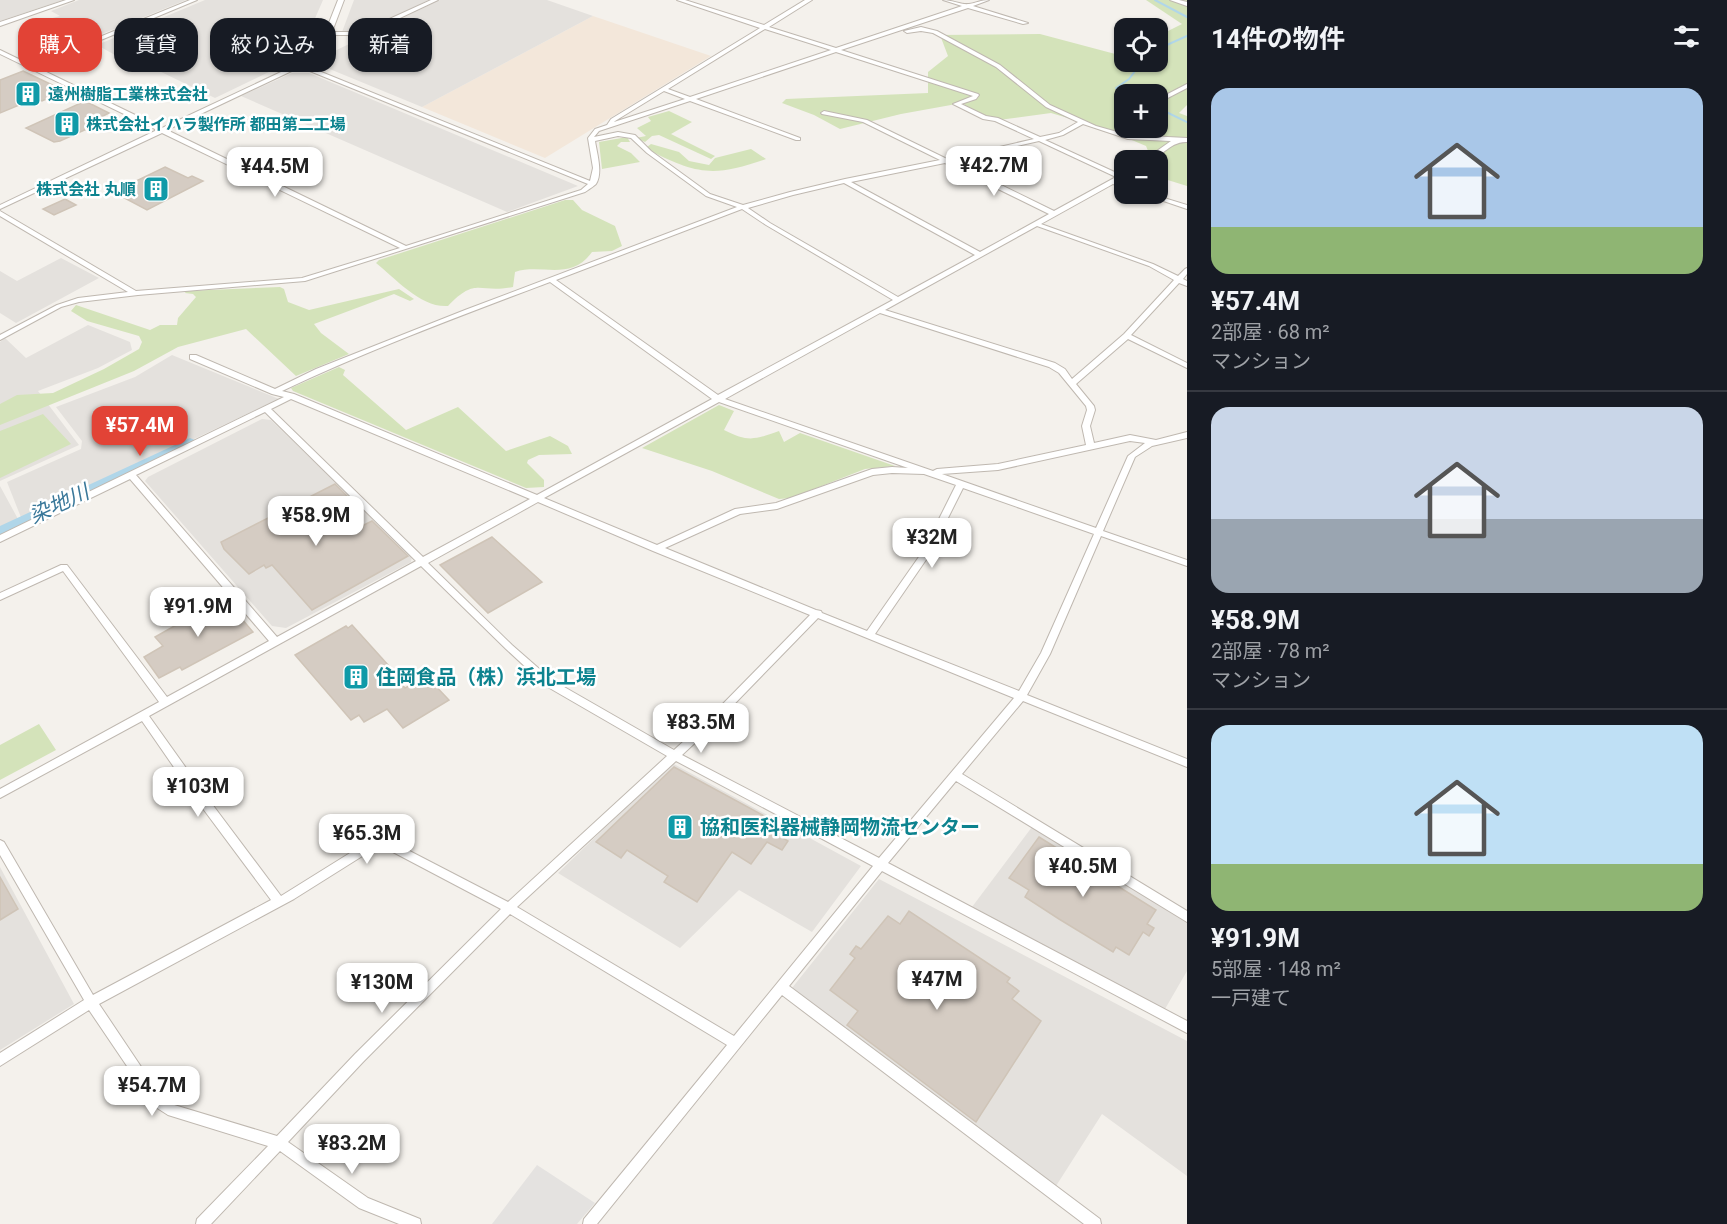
<!DOCTYPE html>
<html lang="ja">
<head>
<meta charset="utf-8">
<style>
	body { margin:0; font-family:Roboto,"Noto Sans JP",sans-serif; background:#20242c; color:#f1f3f6; height:100vh; display:flex; flex-direction:column; font-size:22px; white-space:nowrap }
	* { box-sizing:border-box; margin:0 }
	p { font-size:20px; color:#9ea1a6 }
	.icon { flex:none; width:33px; height:33px; fill:none; stroke:currentColor; stroke-width:2; stroke-linecap:round; stroke-linejoin:round }
	.map { position:relative; flex:1; overflow:hidden }
	.details { display:flex; flex-direction:column; background:#171b24; width:540px }
	.details>* { flex:none }
	.hud { position:absolute; left:18px; top:18px; width:570px; height:54px; display:flex; gap:12px }
	.tools { position:absolute; left:1114px; top:18px; display:grid; gap:12px }
	.tools a { display:grid; place-items:center; width:54px; height:54px; border-radius:12px; background:#171b24; box-shadow:0 2px 4px #0004; font-size:30px }
	.price { position:absolute; translate:-50% -51px; padding:0 14px; border-radius:12px; background:#fff; color:#222; font-size:20px; line-height:39px; filter:drop-shadow(0 2px 3px #0008) }
	.price::after { content:''; position:absolute; left:50%; top:36px; width:18px; height:14px; margin-left:-9px; background:inherit; clip-path:polygon(0 0,100% 0,50% 100%) }
	.price.active { background:#e24336; color:#fff }
	ul { padding:0; list-style:none }
	li { display:grid; align-content:center; gap:12px; height:318px; padding:0 24px }
	li+li { border-top:2px solid #363941 }
	li span { display:grid; place-items:center; height:186px; border-radius:18px; color:#555 }
	li>.icon { margin-inline-start:auto }
	span .icon { width:108px; height:108px; fill:#fffc; stroke-width:1 }
	li b { font-size:26px }
	h2 { display:flex; justify-content:space-between; align-items:center; height:72px; padding:0 24px; font-size:26px }
	.chip { padding:0 21px; border-radius:18px; background:#171b24; box-shadow:0 2px 4px #0004; font-size:21px; line-height:54px }
	.chip.active { background:#e24336; color:#fff }
	main { display:flex; flex:1; min-height:0 }
	.map>svg:first-child { display:block }
	.commercial { fill:#f3e7da }
	.industrial { fill:#e4e1dd }
	.green { fill:#d4e3ba; fill-rule:evenodd }
	.parking { fill:#e4e2e0 }
	.lines { fill:none; stroke-linecap:round; stroke-linejoin:round }
	.stream { stroke:#b0d6e9; stroke-width:2 }
	.river { fill:#b0d6e9; fill-rule:evenodd }
	.building { fill:#d5ccc3; stroke:#cfc4b7; stroke-width:1.5 }
	.minor-casing { stroke:#bfb8b0; stroke-width:2 }
	.minor { fill:#fff; fill-rule:evenodd }
	.labels { text-anchor:middle; stroke-width:5; stroke-linejoin:round; paint-order:stroke }
	.far-culture-label { font-size:16px; font-weight:bold; fill:#0d838f; stroke:#fff; text-anchor:start }
	.culture-label { font-size:20px; font-weight:bold; fill:#0d838f; stroke:#fff; text-anchor:start }
	.water-label { font-size:21px; font-style:italic; fill:#3a789a; stroke:#fff }
</style>
</head>
<body>
<main>
<div class="map">
<svg width="1187" height="1224" viewBox="0 0 1187 1224">
	<rect width="100%" height="100%" fill="#f4f1ec"/>
	<path class="commercial" d="M593,16L711,56L545,158L422,107Z"/>
	<path class="industrial" d="M0,0H63L0,21Z
		M79,0H186L87,40L42,21L60,16L51,11Z
		M205,0H323L300,53L275,69L215,98L155,69L126,59L134,54L125,50L115,55L97,45Z
		M354,0H429L364,31L342,32Z
		M440,0H547L593,16L422,107L315,63L316,60Z
		M292,73H309L578,186L507,212L241,96Z
		M61,258L99,278L16,323L0,313V271L17,281Z
		M88,325L130,342L132,350L98,368L38,391L79,445L0,481V342L5,338L26,358Z
		M172,355L279,399L22,520L7,482L81,449L82,441L56,407L135,377Z
		M262,419L271,420L412,556L411,562L286,628L272,626L145,481L148,477Z
		M0,486L18,519L0,528Z
		M672,763L861,866L812,932L739,890L680,948L558,873Z
		M1032,827L1187,921V971L1165,1009L972,907Z
		M0,867L74,1004L0,1050Z
		M879,879L1187,1041V1176L1102,1114L1056,1186L792,988Z"/>
	<path class="green" d="M1146,0H1187V105L1179,113L1187,116V186L1158,177V160H1148L1151,158L1146,146L1108,130L1051,113L991,121L962,103L901,114L840,129L814,115L782,103L786,99L928,93V72L948,56L940,35L1040,34L1119,55L1125,52V62H1158V36L1182,24ZM1125,94H1158V128H1125Z
		M669,111L692,122L671,134L715,156L711,159L659,135L652,136L645,142L636,138L646,136L637,128L651,121L648,117Z
		M627,137L630,142H621L617,146L631,153L640,162L602,169L599,142Z
		M651,144L679,152L689,161L709,165L715,158L751,149L766,159C715,177 697,175 649,150L647,147Z
		M565,200H573L582,210L615,226L622,246L612,251L592,252C571,282 541,263 515,272L513,287C478,294 477,276 448,306C421,308 396,279 376,263L379,260Z
		M280,287L284,289L288,302L309,310L399,289L414,299L410,301L394,294L314,324L321,333L349,354L296,376L246,329L178,347L134,371L0,425V404L17,395L53,393L104,369L139,349L142,342L139,336L87,321L71,311L76,305L150,330L160,325H177L178,318L196,297L193,294L185,293L186,291Z
		M339,367L345,370L343,375L406,430L458,407L506,451L550,436L568,446L572,454L539,455L528,460L527,463L544,480V487L526,488L293,391L291,388Z
		M719,405L734,411L724,430C748,442 754,440 779,431L784,442L800,433L895,466L865,469L791,498L779,499L712,471L642,448Z
		M43,414L71,444L0,478V431Z
		M39,724L56,750L0,780V745Z"/>
	<path class="parking" d="M537,1165L595,1203L577,1224H492Z"/>
	<g class="lines">
		<path class="stream" d="M1155,0L1187,17
			M1158,49L1187,36
			M1126,94L1116,88L1129,79L1142,62
			M1158,108L1187,122"/>
		<path class="river" d="M190,438L195,440L197,443L195,446L0,537V526Z"/>
	</g>
	<path class="building" d="M23,71L65,91L42,101L36,98L0,113V80Z
		M85,101L109,113L101,117L107,120L60,141L54,142L26,128Z
		M165,167L188,178L192,176L203,181L147,210L117,194L136,185L132,183Z
		M65,199L76,205L54,215L43,209Z
		M335,484L349,498L341,503L364,525L372,521L408,556L312,610L272,565L266,568L264,565L249,574L224,549L221,542Z
		M492,537L542,582L488,613L440,565Z
		M224,598L253,632L182,670L180,667L159,678L144,657L163,646L155,637Z
		M352,625L398,676L396,678L405,688L427,677L449,700L403,728L387,709L364,722L359,715L351,720L295,655L346,626L348,628Z
		M674,767L779,824L774,833L788,841L782,850L767,842L751,864L732,852L697,902L664,882L668,876L627,850L621,858L596,842Z
		M1039,837L1156,910L1147,924L1154,928L1149,936L1143,932L1129,955L1116,947L1113,952L1059,919L1025,897L1029,890L1009,878Z
		M0,877L18,909L0,920Z
		M909,911L1010,978L1007,982L1019,991L1012,999L1041,1021L976,1122L847,1025L858,1011L830,990L855,958L850,954L856,946L861,949L888,916L900,924Z"/>
	<g class="lines">
		<g class="minor-casing">
			<path id="minor" d="M66,0H74L0,26V22Z
				M190,0H197L36,67L162,128L298,64L324,41L325,33L338,0H344L332,32H361L431,0H438L364,35H331L328,43L304,65L590,181L593,168L588,138L595,129L607,125L611,119L760,28L677,0H685L764,25L805,0H812L769,27L836,48L962,6L943,0C952,0 961,5 969,4C976,3 981,0 989,0L973,6L1028,23L1023,24L968,8L841,50L978,94L979,95L976,99L961,104L986,116L998,118L1040,137L1059,133L1078,122L1046,107L996,67L933,33L921,31L907,33L904,31L921,27L937,31L1000,65L1050,105L1096,126L1128,135L1187,138V142C1168,141 1160,162 1144,160L1171,141L1128,139L1083,124L1063,135L1045,140L1121,175L1125,173V178L1117,182L1125,184V188L1113,184L1041,224L1153,264L1178,276L1185,269L1187,268V274L1183,279L1187,281V286L1179,283L1131,335L1187,363V368L1128,339L1076,384L1094,406L1095,410L1090,426L1094,443L1130,435L1156,440L1187,432V438L1152,446L1135,457L1103,531L1187,560V566L1101,536L1050,654L1027,695L1187,759V767L1023,701L962,774L1187,911V922L956,781L888,863L1187,1021V1033L882,871L789,986L1100,1219L1101,1224H1084L782,995L597,1224H583L584,1219L727,1045L510,914L363,1062L288,1142L368,1198L420,1219L421,1224H399L359,1208L280,1151L211,1224H196L197,1219L268,1146L168,1115L154,1106L89,1010L0,1066V1053L84,1000L0,855V840L4,842L93,995L271,900L198,802L142,721L0,798V789L159,702L63,571L0,600V593L61,565H67L167,697L269,641L130,479L0,542V535L284,397L272,394L190,359V355H196L275,389L316,369L465,310L737,207L706,196L647,153L631,138L618,136L595,141C597,154 603,173 596,184C594,186 588,190 585,192L305,281L138,295L79,302L61,307L0,340V335L57,305L78,298L128,292L0,216V211L136,291L302,278L400,248L162,133L0,209V205L157,130L0,54V50L31,65ZM765,29L831,50L690,97L668,89ZM836,52L973,96L953,104L983,119L995,121L1034,139L947,159L867,120L824,111L821,113L822,114L863,122L940,160L845,179L790,192L743,205L710,194L651,151L635,135L618,132L594,137L599,131L690,101L796,140H800V138L696,99ZM300,67L588,184L581,190L406,246L167,130ZM664,91L685,99L614,122L615,121ZM1039,141L1116,177L1054,211L952,161ZM945,163L1049,214L980,252L851,182ZM844,183L975,255L898,297L770,223L748,208L793,195ZM742,209L766,225L893,300L718,395L556,280ZM1037,226L1149,266L1174,280L1124,334L1072,379L1065,369L1055,363L885,310ZM550,282L712,399L537,495L294,394L282,391C369,350 460,316 550,282ZM880,313L1049,367L1059,373L1086,406L1087,410L1082,426L1086,445L998,464L937,469L933,471L725,399ZM291,399L530,499L423,557L271,409ZM719,402L908,468L892,467L872,469L776,503L735,509L657,545L544,498ZM265,412L416,561L277,637L136,475ZM1130,441L1145,443L1128,456L1096,528L942,474L998,470ZM892,473L924,474L956,485L923,551L867,631L822,613L821,611L816,610L665,548L740,514L777,509L873,475ZM963,488L1094,534L1041,653L1019,691L875,634L930,554ZM538,502L653,551L810,615L707,720L674,750L552,680L512,645L428,563ZM421,566L506,649L546,686L667,756L508,902L398,845L382,839L366,843L281,896L206,796L149,716ZM818,618L1014,698L879,858L682,755L713,726ZM676,761L873,866L734,1036L517,907ZM382,849L391,851L501,909L355,1054L277,1136L171,1104L162,1098L99,1004L294,899L372,850Z
				M1170,0H1179L1187,2V6Z
				M1187,84V88L1158,103V99Z
				M1127,89H1131L1142,94H1135L1127,91Z
				M1143,194H1151L1187,205V209Z"/>
		</g>
		<use href="#minor" class="minor"/>
	</g>
	<defs>
		<g id="building-square" transform="scale(1.35)"><rect x="-9" y="-9" width="18" height="18" rx="4" fill="#0f9aa8" stroke="#fff"/><path d="M-4-6H4V6H1V3H-1V6H-4ZM-2.5-4.3h1.7v1.8h-1.7ZM.8-4.3h1.7v1.8H.8ZM-2.5-1h1.7V.8h-1.7ZM.8-1h1.7V.8H.8Z" fill="#fff"/></g>
	</defs>
	<g fill-rule="evenodd">
		<use href="#building-square" x="28" y="94"/>
		<use href="#building-square" x="67" y="124"/>
		<use href="#building-square" x="156" y="189"/>
		<use href="#building-square" x="356" y="677"/>
		<use href="#building-square" x="680" y="827"/>
	</g>
	<g class="labels">
		<g class="far-culture-label">
			<text x="48" y="100">遠州樹脂工業株式会社</text>
			<text x="86" y="130">株式会社イハラ製作所 都田第二工場</text>
			<text x="136" y="195" text-anchor="end">株式会社 丸順</text>
		</g>
		<g class="culture-label">
			<text x="376" y="684">住岡食品（株）浜北工場</text>
			<text x="700" y="834">協和医科器械静岡物流センター</text>
		</g>
		<g class="water-label">
			<text transform="translate(59 504) rotate(-25)" y="7">染地川</text>
		</g>
	</g>
</svg>
<div class="tools">
<a><svg class="icon" aria-label="locate" viewBox="0 0 24 24"><circle cx="12" cy="12" r="6"/><path d="M12 2v4M12 18v4M2 12h4M18 12h4"/></svg></a>
<a>+</a>
<a>−</a>
</div>
<b class="price" style="left:994px;top:197px">¥42.7M</b>
<b class="price" style="left:275px;top:198px">¥44.5M</b>
<b class="price active" style="left:140px;top:457px">¥57.4M</b>
<b class="price" style="left:316px;top:547px">¥58.9M</b>
<b class="price" style="left:932px;top:569px">¥32M</b>
<b class="price" style="left:198px;top:638px">¥91.9M</b>
<b class="price" style="left:701px;top:754px">¥83.5M</b>
<b class="price" style="left:198px;top:818px">¥103M</b>
<b class="price" style="left:367px;top:865px">¥65.3M</b>
<b class="price" style="left:1083px;top:898px">¥40.5M</b>
<b class="price" style="left:937px;top:1011px">¥47M</b>
<b class="price" style="left:382px;top:1014px">¥130M</b>
<b class="price" style="left:152px;top:1117px">¥54.7M</b>
<b class="price" style="left:352px;top:1175px">¥83.2M</b>
<div class="hud">
<a class="chip active">購入</a>
<a class="chip">賃貸</a>
<a class="chip">絞り込み</a>
<a class="chip">新着</a>
</div>
</div>
<section class="details">
<h2>14件の物件<svg class="icon" aria-label="filters" viewBox="0 0 24 24"><path d="M4 7h16M4 17h16"/><circle cx="9" cy="7" r="2"/><circle cx="15" cy="17" r="2"/></svg></h2>
<ul>
<li><span style="background:linear-gradient(#a9c7e8 75%,#8fb573 0)"><svg class="icon" aria-label="home" viewBox="0 0 24 24"><path d="M3 11l9-7 9 7M6 9v11h12V9"/></svg></span><div><b>¥57.4M</b><p>2部屋 · 68 m²</p><p>マンション</p></div></li>
<li><span style="background:linear-gradient(#c9d6e8 60%,#9aa5b1 0)"><svg class="icon" aria-label="home" viewBox="0 0 24 24"><path d="M3 11l9-7 9 7M6 9v11h12V9"/></svg></span><div><b>¥58.9M</b><p>2部屋 · 78 m²</p><p>マンション</p></div></li>
<li><span style="background:linear-gradient(#bfe0f5 75%,#8fb573 0)"><svg class="icon" aria-label="home" viewBox="0 0 24 24"><path d="M3 11l9-7 9 7M6 9v11h12V9"/></svg></span><div><b>¥91.9M</b><p>5部屋 · 148 m²</p><p>一戸建て</p></div></li>
</ul>
</section>
</main>
</body>
</html>
